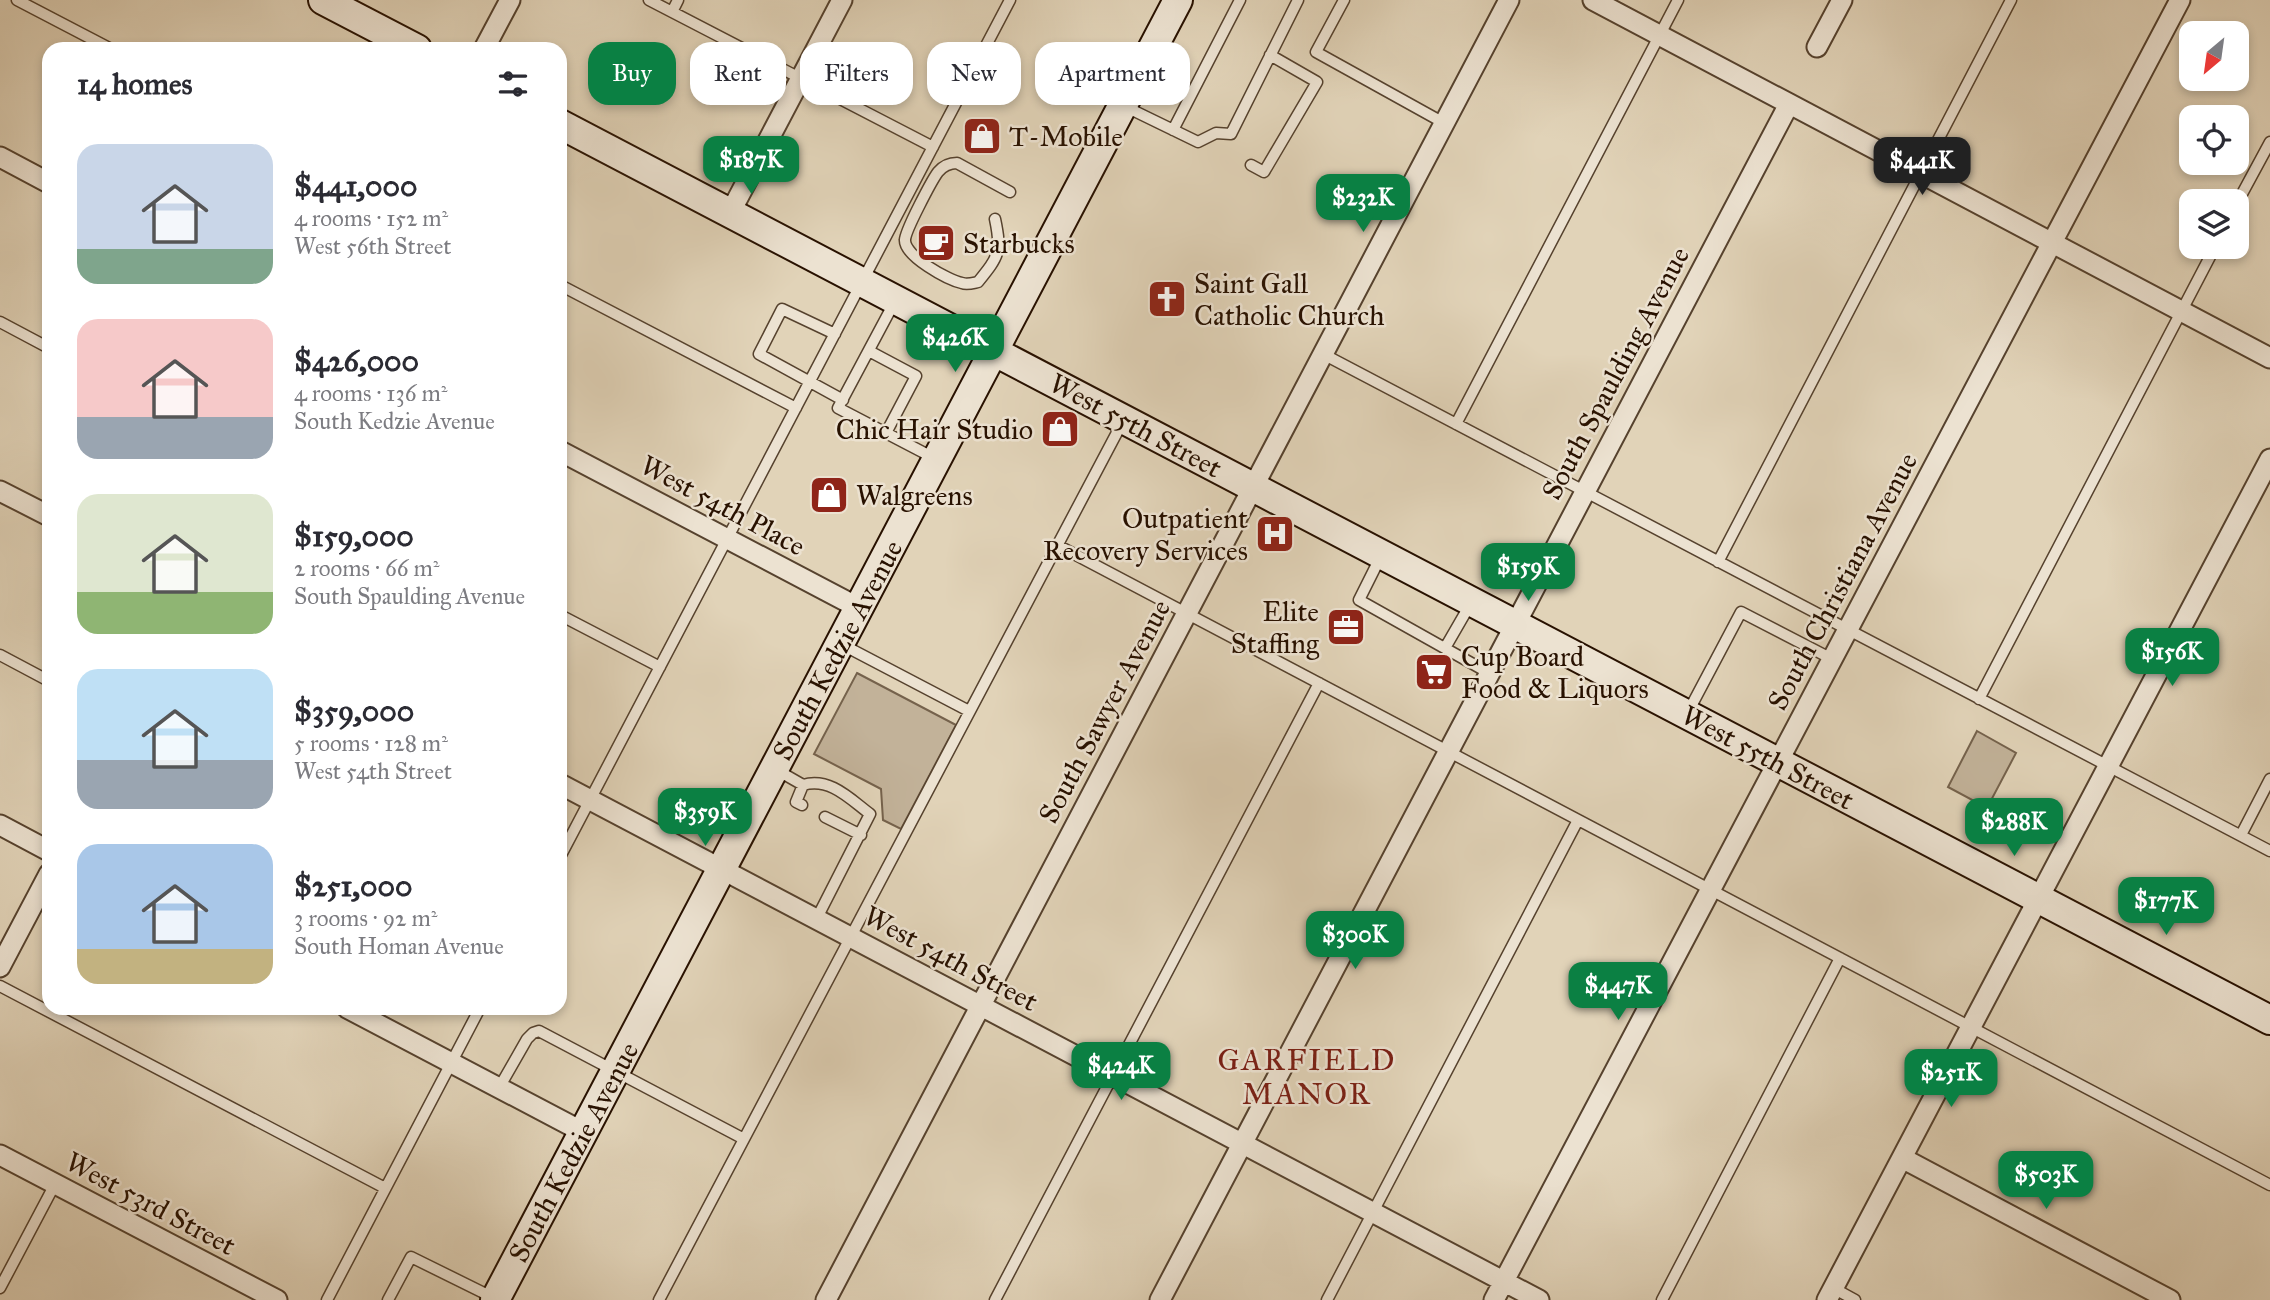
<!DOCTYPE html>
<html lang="en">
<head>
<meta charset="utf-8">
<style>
	body { margin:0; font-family:"IM FELL Great Primer",serif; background:#f7f7f7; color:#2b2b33; height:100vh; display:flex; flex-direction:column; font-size:26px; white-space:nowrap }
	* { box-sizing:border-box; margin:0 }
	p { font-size:23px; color:#7c7c81 }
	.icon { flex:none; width:38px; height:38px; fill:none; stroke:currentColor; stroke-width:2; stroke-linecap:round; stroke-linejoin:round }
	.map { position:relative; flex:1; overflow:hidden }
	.sheet { position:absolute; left:42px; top:42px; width:525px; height:973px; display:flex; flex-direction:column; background:#fff; border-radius:21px; box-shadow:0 4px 10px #0003 }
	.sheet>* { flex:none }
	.hud { position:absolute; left:588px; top:42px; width:665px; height:63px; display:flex; gap:14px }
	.needle { width:46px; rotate:209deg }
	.fabs { position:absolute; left:2179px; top:21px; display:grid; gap:14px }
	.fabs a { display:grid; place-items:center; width:70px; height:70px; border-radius:14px; background:#fff; box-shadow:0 4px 10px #0003; font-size:35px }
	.price { position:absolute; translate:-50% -60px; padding:0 16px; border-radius:14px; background:#0b8043; color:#fff; font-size:23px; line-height:46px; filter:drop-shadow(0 2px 4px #0008) }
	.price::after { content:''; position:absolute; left:50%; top:42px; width:21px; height:16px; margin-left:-10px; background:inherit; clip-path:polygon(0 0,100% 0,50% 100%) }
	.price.selected { background:#222; color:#fff }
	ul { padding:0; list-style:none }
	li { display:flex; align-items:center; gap:21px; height:175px; padding:0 35px }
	li span { display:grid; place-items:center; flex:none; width:196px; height:140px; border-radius:21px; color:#555 }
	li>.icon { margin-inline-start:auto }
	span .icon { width:84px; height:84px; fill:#fffc; stroke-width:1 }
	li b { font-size:30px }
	h2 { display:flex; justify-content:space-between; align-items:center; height:84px; padding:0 35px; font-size:30px }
	.tag { padding:0 24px; border-radius:21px; background:#fff; box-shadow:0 4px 10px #0003; font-size:24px; line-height:63px }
	.tag.selected { background:#0b8043; color:#fff }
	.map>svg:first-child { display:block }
	.green { fill:#c2b299; stroke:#75624c; stroke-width:2 }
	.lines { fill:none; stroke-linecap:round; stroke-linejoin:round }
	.lane-casing { stroke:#56422e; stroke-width:13 }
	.street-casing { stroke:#56422e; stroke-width:23 }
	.secondary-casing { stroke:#281100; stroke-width:32 }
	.lane { stroke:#ece2d1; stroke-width:10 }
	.street { stroke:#ece2d1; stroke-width:19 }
	.secondary { stroke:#ece2d1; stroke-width:28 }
	.labels { text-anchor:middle; stroke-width:5; stroke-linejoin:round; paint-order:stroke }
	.poi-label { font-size:28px; fill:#281100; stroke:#ece2d1; text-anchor:start }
	.street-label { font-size:28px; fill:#281100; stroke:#ece2d1 }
	.neighbourhood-label { font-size:30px; letter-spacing:2px; fill:#7a1f14; stroke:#ece2d1 }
</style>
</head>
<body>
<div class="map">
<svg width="2270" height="1300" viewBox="0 0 2270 1300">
	<rect width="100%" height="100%" fill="#e1d3b8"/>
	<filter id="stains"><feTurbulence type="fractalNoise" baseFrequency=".00286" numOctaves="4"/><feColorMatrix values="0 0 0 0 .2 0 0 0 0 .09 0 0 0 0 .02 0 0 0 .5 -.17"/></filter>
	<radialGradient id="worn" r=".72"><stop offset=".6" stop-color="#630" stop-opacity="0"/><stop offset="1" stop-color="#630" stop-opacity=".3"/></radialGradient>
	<path class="green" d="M857,673L956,725L901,829L883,820L881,789L814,754Z
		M1977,731L2016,753L1987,808L1948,787Z"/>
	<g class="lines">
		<g class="lane-casing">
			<path id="lane" d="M17,0L111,49
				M649,0L933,147
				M1344,0L1316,52L1444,123
				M672,12L678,0
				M1126,107L1198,142L1216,133L1231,134L1298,0
				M1173,130L1240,0
				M1251,165L1264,172L1317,82L1270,55
				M2236,205L2270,142
				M995,219C1002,252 999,256 978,282C973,283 967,285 962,283C948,280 904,256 905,240C905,231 932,180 938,172C943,166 949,163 957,163L1010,192
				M560,285L796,408
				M894,303L838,408L934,458
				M0,322L49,348
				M835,334L782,309L759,354L843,400
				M869,351L916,376L886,433
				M1323,354L2270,851
				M1456,424L1678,0
				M1057,545L2270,1185
				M1380,558L1359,600L1489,673
				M1718,562L2011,0
				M560,615L660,667
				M841,644L969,711
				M1445,648L1471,603
				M0,655L49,681
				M1979,699L2215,247
				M1687,714L1741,612L1832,659
				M775,769L803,785C830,777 850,799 870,814L817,918
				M802,805L796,802L803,785
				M825,817L861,835
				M2241,835L2270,779
				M560,857L1010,0
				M0,986L385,1188
				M499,1088L527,1039L533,1033L539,1031L744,1139
				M0,1288L55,1184
				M1833,1288L1855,1300
				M327,1300L480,1008
				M388,1300L411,1257L492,1297
				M659,1300L1122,423
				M995,1300L1319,683
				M1327,1300L1578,820
				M1662,1300L1840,958"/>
		</g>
		<g class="street-casing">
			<path id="street" d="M1593,0L2270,358
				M1817,47L1842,0
				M484,49L510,0
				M0,157L49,183
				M730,213L842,0
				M560,451L859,608
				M0,491L49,516
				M560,784L1539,1300
				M0,825L49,851
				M0,967L49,874
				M347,1008L583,1132
				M0,1155L277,1300
				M1902,1158L2170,1300
				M826,1300L1509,0
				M1160,1300L1789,104
				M1494,1300L2180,0
				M1827,1300L2270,459"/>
		</g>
		<g class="secondary-casing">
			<path id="secondary" d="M323,0L417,49
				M560,124L2270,1020
				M495,1300L1178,0"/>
		</g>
		<use href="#lane" class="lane"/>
		<use href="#street" class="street"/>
		<use href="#secondary" class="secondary"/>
	</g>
	<defs>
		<g id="shop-square" transform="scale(2.0125)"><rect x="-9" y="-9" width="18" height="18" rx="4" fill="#8f2418" stroke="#ece2d1"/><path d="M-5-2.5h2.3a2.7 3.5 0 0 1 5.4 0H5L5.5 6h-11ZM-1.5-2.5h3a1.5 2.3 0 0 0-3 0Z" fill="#fff"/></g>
		<g id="cafe-square" transform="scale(2.0125)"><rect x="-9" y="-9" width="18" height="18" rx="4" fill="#8f2418" stroke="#ece2d1"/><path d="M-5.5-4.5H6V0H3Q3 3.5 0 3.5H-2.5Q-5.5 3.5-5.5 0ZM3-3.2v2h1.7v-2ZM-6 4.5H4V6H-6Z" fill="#fff"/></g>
		<g id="church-square" transform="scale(2.0125)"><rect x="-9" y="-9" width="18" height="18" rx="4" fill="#8f2418" stroke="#ece2d1"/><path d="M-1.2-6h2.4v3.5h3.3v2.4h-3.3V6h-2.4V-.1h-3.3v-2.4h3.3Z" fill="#fff"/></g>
		<g id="hospital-square" transform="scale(2.0125)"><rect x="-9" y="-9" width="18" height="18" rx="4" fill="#8f2418" stroke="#ece2d1"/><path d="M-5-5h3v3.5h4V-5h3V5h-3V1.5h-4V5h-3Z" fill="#fff"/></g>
		<g id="office-square" transform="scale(2.0125)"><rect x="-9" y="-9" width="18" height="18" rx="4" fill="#8f2418" stroke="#ece2d1"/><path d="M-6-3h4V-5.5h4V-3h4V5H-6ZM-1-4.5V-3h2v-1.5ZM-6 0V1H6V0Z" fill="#fff"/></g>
		<g id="supermarket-square" transform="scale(2.0125)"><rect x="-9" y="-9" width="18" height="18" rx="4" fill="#8f2418" stroke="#ece2d1"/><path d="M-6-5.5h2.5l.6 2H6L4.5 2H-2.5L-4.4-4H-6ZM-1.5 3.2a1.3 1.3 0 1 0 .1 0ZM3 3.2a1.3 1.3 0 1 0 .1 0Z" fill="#fff"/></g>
	</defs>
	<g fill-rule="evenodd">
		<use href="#shop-square" x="982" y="136"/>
		<use href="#cafe-square" x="936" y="243"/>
		<use href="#church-square" x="1167" y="299"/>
		<use href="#shop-square" x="1060" y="429"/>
		<use href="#shop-square" x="829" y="495"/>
		<use href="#hospital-square" x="1275" y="534"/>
		<use href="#office-square" x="1346" y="627"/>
		<use href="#supermarket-square" x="1434" y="672"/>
	</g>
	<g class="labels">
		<g class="poi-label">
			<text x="1009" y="146">T-Mobile</text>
			<text x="963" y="253">Starbucks</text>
			<text x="1194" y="293">Saint Gall<tspan x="1194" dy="32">Catholic Church</tspan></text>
			<text x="1033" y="439" text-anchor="end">Chic Hair Studio</text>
			<text x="856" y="505">Walgreens</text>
			<text x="1248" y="528" text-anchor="end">Outpatient<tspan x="1248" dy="32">Recovery Services</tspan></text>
			<text x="1319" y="621" text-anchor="end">Elite<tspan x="1319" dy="32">Staffing</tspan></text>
			<text x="1461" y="666">Cup Board<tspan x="1461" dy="32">Food &amp; Liquors</tspan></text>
		</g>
		<g class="street-label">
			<text transform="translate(1615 373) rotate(-62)" y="10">South Spaulding Avenue</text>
			<text transform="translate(1136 425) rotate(28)" y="10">West 55th Street</text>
			<text transform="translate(723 505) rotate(28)" y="10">West 54th Place</text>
			<text transform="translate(1842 581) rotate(-62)" y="10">South Christiana Avenue</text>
			<text transform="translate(837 650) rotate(-62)" y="10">South Kedzie Avenue</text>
			<text transform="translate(1104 711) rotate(-62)" y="10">South Sawyer Avenue</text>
			<text transform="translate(1768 757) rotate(28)" y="10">West 55th Street</text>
			<text transform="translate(951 958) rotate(28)" y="10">West 54th Street</text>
			<text transform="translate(573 1152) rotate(-62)" y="10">South Kedzie Avenue</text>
			<text transform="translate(151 1203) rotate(28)" y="10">West 53rd Street</text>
		</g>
		<g class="neighbourhood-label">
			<text x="1307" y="1070">GARFIELD<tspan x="1307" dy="34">MANOR</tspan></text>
		</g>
	</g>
	<rect width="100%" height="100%" filter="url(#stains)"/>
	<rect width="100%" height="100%" fill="url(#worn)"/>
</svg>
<div class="fabs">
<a><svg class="needle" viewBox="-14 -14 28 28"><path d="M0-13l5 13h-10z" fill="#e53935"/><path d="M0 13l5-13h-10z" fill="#7c7c81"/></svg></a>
<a><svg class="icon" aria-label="locate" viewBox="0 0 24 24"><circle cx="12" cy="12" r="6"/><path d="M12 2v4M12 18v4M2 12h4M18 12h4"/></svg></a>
<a><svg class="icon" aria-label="layers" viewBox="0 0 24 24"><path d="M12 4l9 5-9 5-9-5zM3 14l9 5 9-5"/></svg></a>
</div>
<b class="price" style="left:751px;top:196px">$187K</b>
<b class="price selected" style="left:1922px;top:197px">$441K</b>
<b class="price" style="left:1363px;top:234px">$232K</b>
<b class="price" style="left:955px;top:374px">$426K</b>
<b class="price" style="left:1528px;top:603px">$159K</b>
<b class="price" style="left:2172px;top:688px">$156K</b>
<b class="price" style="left:705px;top:848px">$359K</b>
<b class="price" style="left:2014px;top:858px">$288K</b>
<b class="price" style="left:2166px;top:937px">$177K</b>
<b class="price" style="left:1355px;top:971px">$300K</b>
<b class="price" style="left:1618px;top:1022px">$447K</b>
<b class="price" style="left:1121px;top:1102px">$424K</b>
<b class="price" style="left:1951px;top:1109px">$251K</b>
<b class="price" style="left:2046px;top:1211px">$503K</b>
<div class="hud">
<a class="tag selected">Buy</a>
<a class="tag">Rent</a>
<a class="tag">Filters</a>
<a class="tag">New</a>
<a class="tag">Apartment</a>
</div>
<section class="sheet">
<h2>14 homes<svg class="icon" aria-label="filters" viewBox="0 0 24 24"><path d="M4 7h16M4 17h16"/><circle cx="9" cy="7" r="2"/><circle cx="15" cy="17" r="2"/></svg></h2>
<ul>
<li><span style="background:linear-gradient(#c9d6e8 75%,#7fa58c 0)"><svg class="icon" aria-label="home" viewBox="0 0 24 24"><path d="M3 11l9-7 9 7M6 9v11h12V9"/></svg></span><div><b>$441,000</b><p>4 rooms · 152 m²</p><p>West 56th Street</p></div></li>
<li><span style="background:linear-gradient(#f6c9c9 70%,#9aa5b1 0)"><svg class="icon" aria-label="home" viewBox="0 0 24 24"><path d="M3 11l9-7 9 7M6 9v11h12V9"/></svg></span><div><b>$426,000</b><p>4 rooms · 136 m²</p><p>South Kedzie Avenue</p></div></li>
<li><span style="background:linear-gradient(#dfe7d0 70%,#8fb573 0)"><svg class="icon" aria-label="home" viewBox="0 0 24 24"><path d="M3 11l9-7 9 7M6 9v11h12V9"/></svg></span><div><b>$159,000</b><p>2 rooms · 66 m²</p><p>South Spaulding Avenue</p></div></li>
<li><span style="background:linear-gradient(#bfe0f5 65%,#9aa5b1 0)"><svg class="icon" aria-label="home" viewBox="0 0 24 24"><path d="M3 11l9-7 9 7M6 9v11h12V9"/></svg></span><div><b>$359,000</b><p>5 rooms · 128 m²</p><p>West 54th Street</p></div></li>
<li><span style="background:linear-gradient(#a9c7e8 75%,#c2b280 0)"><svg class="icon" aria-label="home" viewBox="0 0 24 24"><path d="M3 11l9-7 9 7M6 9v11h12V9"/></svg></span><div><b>$251,000</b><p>3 rooms · 92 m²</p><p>South Homan Avenue</p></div></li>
</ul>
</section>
</div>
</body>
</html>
